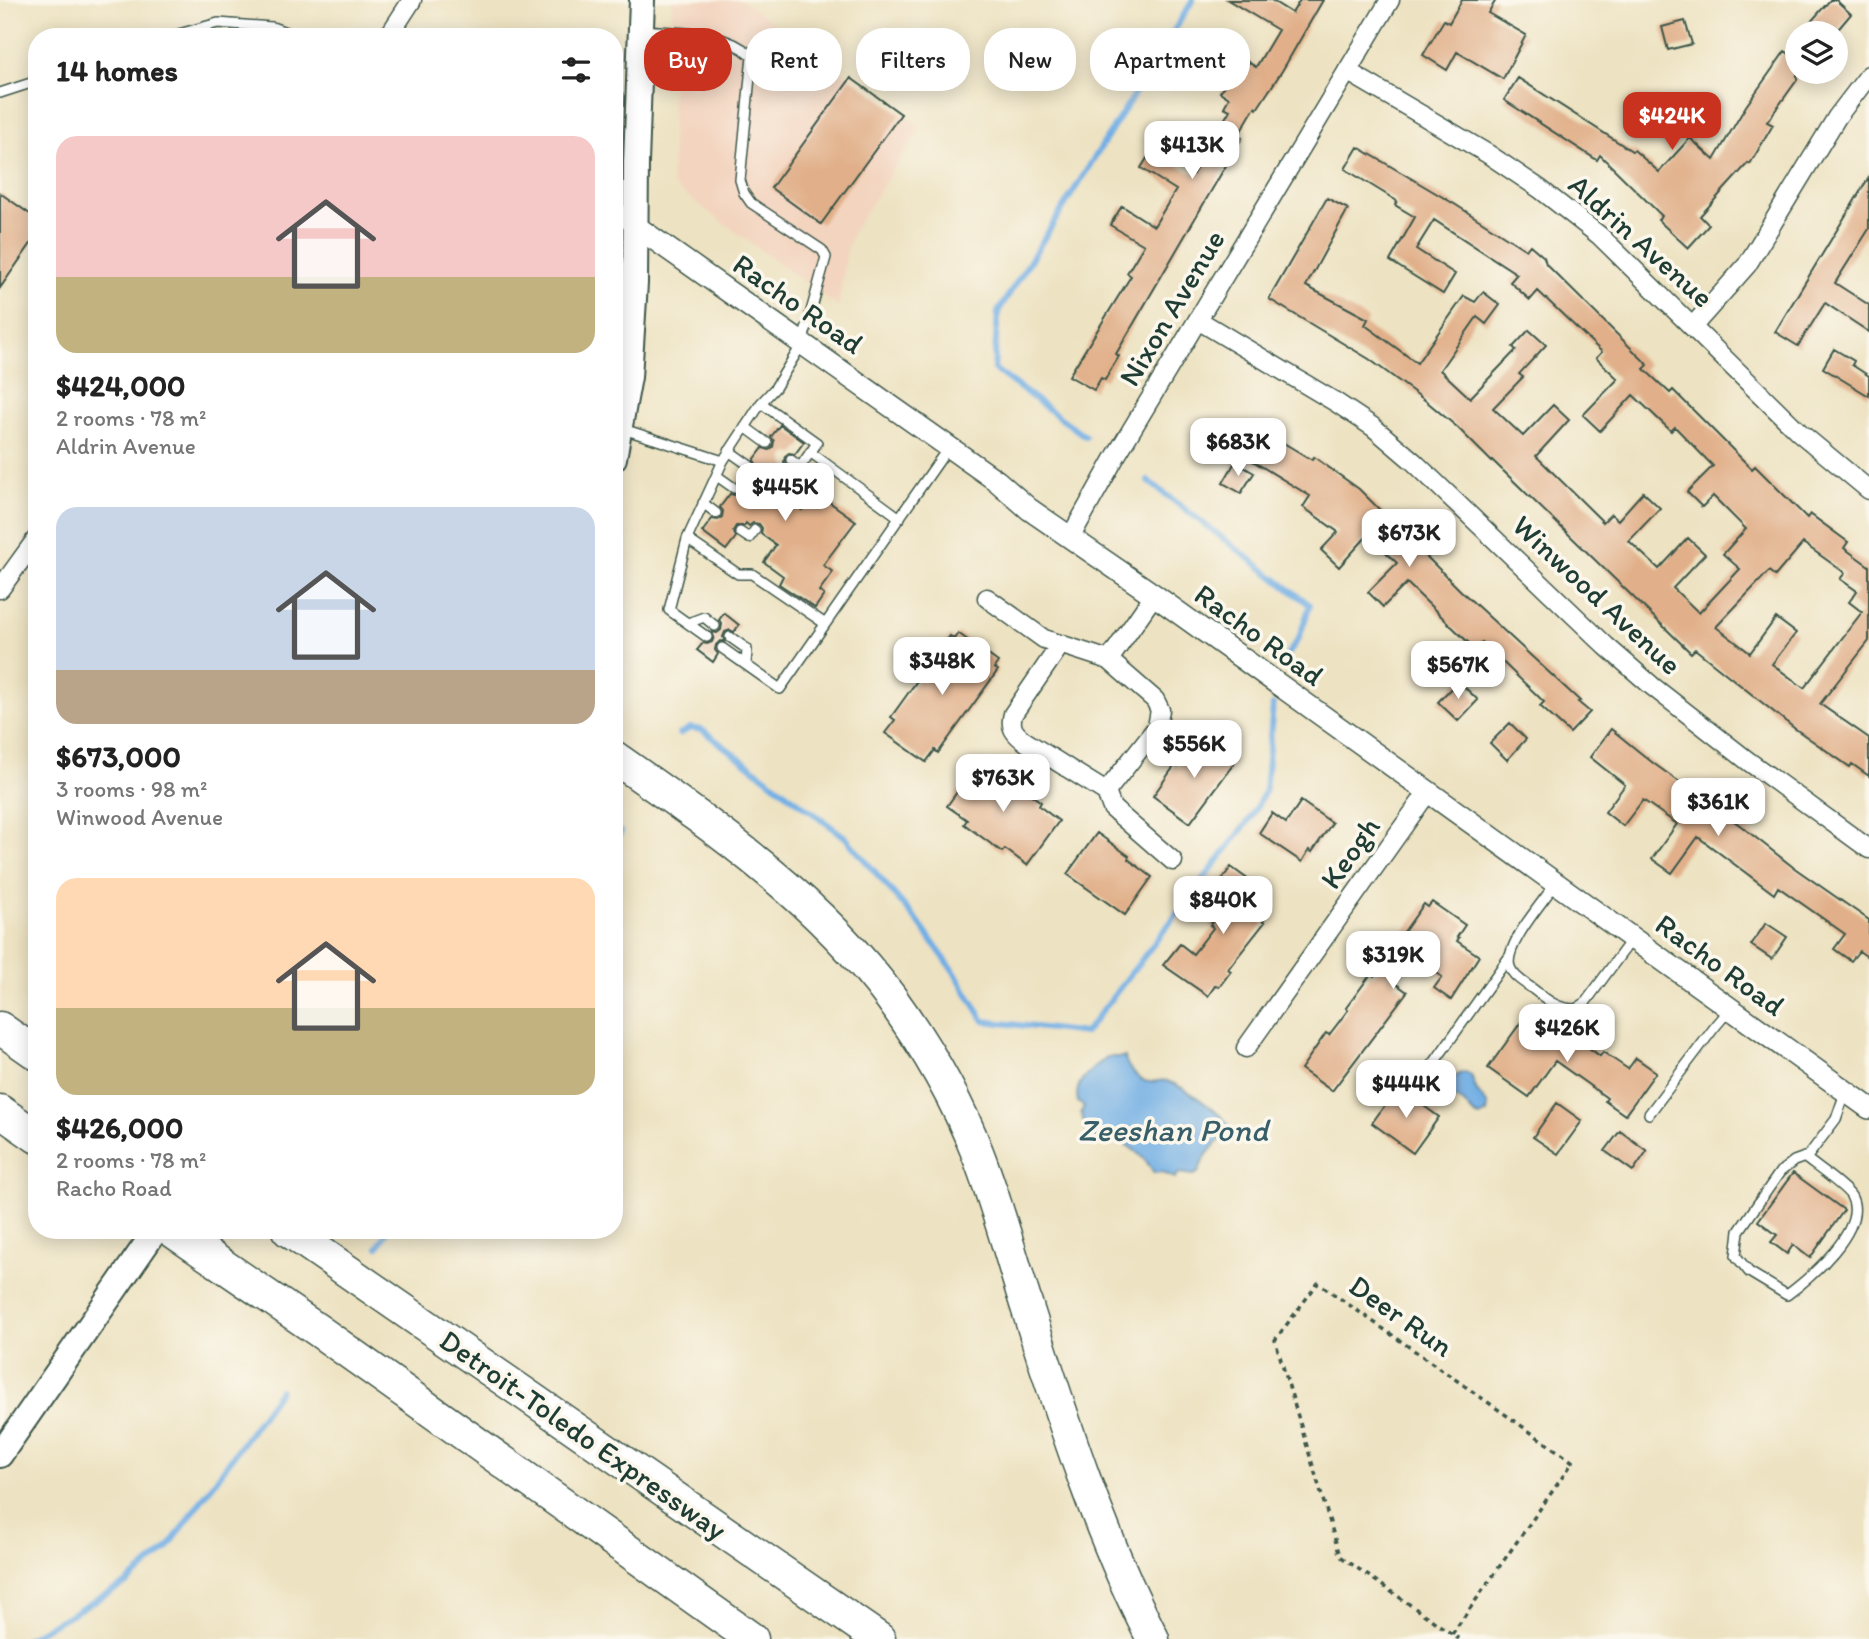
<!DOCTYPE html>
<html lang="en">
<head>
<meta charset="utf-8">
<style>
	body { margin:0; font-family:Itim,sans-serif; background:#f6f6f6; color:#222; height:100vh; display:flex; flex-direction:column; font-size:26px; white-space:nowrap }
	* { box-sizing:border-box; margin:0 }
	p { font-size:23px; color:#767676 }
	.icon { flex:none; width:38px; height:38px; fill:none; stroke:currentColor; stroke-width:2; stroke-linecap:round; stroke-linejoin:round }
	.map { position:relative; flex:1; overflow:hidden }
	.panel { position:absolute; left:28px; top:28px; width:595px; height:1211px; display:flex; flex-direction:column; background:#fff; border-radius:28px; box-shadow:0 4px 18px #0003 }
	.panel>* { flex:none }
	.guide { position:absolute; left:644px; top:28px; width:665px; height:63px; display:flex; gap:14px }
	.fabs { position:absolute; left:1785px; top:21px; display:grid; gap:14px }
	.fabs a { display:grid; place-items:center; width:63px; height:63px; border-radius:50%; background:#fff; box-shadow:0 4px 18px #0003; font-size:35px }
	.price { position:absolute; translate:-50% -60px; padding:0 16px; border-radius:14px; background:#fff; color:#222; font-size:23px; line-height:46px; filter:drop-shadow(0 2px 4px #0008) }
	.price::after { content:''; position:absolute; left:50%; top:42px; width:21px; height:16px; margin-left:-10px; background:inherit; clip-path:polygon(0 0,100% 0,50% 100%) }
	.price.active { background:#c8321e; color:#fff }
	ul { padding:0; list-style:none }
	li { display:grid; align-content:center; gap:14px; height:371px; padding:0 28px }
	li span { display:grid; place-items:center; height:217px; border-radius:21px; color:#555 }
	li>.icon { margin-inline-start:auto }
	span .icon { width:126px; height:126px; fill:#fffc; stroke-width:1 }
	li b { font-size:30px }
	h2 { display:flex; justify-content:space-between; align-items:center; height:84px; padding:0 28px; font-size:30px }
	.chip { padding:0 24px; border-radius:28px; background:#fff; box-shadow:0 4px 18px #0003; font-size:24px; line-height:63px }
	.chip.active { background:#c8321e; color:#fff }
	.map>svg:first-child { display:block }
	.built { fill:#f3d4bf }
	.water { fill:#72afe4; stroke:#48768c; stroke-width:2 }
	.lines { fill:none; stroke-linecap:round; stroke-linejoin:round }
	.stream { stroke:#72afe4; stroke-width:6 }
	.building { fill:#e1b08a; fill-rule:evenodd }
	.service-casing { stroke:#3e5649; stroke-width:12 }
	.minor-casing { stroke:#3e5649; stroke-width:21 }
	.tertiary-casing { stroke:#3e5649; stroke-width:24 }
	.secondary-casing { stroke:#3e5649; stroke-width:28 }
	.motorway-casing { stroke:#3e5649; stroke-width:35 }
	.path { stroke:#3e5649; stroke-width:3.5; stroke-dasharray:5 5; stroke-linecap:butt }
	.service { stroke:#fff; stroke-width:9 }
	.minor { stroke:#fff; stroke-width:18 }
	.tertiary { stroke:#fff; stroke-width:21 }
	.secondary { stroke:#fff; stroke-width:24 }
	.motorway { stroke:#fff; stroke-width:32 }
	.labels { text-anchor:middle; stroke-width:7; stroke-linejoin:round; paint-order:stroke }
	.street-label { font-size:30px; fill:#1f3d34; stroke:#fbf7ec }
	.water-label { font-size:32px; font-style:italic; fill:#385f69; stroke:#fbf7ec }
</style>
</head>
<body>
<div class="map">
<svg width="1869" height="1639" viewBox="0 0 1869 1639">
	<rect width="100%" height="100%" fill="#fbf7ec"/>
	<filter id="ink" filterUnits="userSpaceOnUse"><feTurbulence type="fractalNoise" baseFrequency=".0143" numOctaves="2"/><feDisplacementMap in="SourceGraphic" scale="14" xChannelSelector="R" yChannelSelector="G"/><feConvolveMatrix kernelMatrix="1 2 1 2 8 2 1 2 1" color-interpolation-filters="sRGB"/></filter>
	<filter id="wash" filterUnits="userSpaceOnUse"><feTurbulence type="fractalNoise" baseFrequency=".00686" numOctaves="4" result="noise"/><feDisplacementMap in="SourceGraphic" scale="28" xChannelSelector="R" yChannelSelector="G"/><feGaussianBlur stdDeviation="1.57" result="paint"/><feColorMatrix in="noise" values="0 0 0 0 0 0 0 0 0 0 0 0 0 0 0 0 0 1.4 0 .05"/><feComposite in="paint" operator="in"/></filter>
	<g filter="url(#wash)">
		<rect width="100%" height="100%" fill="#ede2c1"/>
		<path class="built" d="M672,0H741L921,127L853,231L847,249L838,307L672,185Z"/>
		<path class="water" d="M1107,1057H1125C1126,1067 1140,1083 1151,1082C1156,1082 1161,1079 1167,1081C1185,1087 1225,1115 1233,1131C1216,1141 1204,1154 1198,1173L1193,1175L1179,1173L1175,1178L1162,1172L1154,1173C1143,1152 1124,1144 1105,1131L1100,1132L1095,1138L1086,1131L1081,1112L1084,1107L1078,1102C1073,1080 1092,1070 1107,1057Z
			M1465,1072L1471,1075L1477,1091L1488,1105L1487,1113L1480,1117C1471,1115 1470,1108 1462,1102C1457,1098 1452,1098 1447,1093C1445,1084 1456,1074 1465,1072Z"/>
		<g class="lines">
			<path class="stream" d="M1085,436L994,369L998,312L1193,0
				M1148,481L1310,605L1299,638L1281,665
				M680,734L690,728L702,730L845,837L918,922L955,973L984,1021L1085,1033L1250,819L1265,791L1273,705
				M614,843L621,832
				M378,1247L388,1230
				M26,1639L127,1583L167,1549L280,1390"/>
		</g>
		<g id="blocks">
			<path class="building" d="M1228,0H1271L1292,13L1300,0H1323L1282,71L1257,109L1255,107L1238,136L1242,138L1116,354L1119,356L1105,380L1101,378L1094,390L1069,376L1131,276L1127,273L1144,245L1110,225L1122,206L1154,226L1176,190L1141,168L1152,150L1193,174L1230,110L1224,107L1229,98L1220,92L1230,76L1208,63L1220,44L1256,67L1278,30Z
				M1462,0H1496L1488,13L1526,35L1503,79L1457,52L1447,70L1423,55L1444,20L1449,23Z
				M1830,0H1836L1851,14L1835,33H1801Z
				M1685,21L1692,44L1668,50L1662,27Z
				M1785,51L1797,59V80L1767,122L1773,125L1750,164L1748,163L1700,216L1709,225L1688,248L1658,220L1662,216L1600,155L1597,160L1504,100L1518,78L1632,151L1634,150L1659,172L1690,138L1714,160L1746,106Z
				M851,78L901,114L821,224L771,188Z
				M1358,147L1456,205L1526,250L1530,245L1544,257L1546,264L1648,365L1644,369L1670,393L1673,390L1752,469L1755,466L1807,518L1810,514L1848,542L1844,548L1869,566V641L1820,704L1869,738V776L1852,764L1850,767L1794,728L1695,649L1691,653L1493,461L1492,462L1457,427L1426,401L1369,359L1269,299L1327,198L1348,209L1306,286L1368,319L1365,325L1417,363L1464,296L1475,302L1483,292L1500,305L1486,324L1477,317L1440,370L1470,398L1516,350L1513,347L1529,330L1546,345L1519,374L1523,377L1493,408L1523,436L1553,405L1569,420L1536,456L1603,522L1611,514L1618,520L1643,492L1660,508L1629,541L1659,569L1688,538L1705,554L1673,588L1699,613L1740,569L1723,554L1746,529L1713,496L1702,507L1687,492L1713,466L1675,427L1671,431L1633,395L1600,431L1583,415L1618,379L1596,358L1602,352L1538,291L1530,300L1510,282L1517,274L1434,220L1416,249L1455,274L1443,294L1390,261L1415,217L1395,205L1397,201L1345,169ZM1803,543L1845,573L1840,579L1857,591L1849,602L1862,612L1804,688L1772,664L1796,633L1776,618L1750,653L1716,627L1769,571L1775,576Z
				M1869,177V229L1835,283L1869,305V332L1825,303L1798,346L1775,332Z
				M0,193L37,219V235L0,288Z
				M1834,349L1854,361L1852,365L1869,376V396L1823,368Z
				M780,425L804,442L795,454L789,453L785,456L784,462L787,466L779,477H772L769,480V486L775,491V498L781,501L786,498L802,510L815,492L856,521L823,565L833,572L819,591L824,595L815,608L779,584L783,576L764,562L776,545L761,534L762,528L759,524L753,523L749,526L746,523L744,526H736L733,531L736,537L726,550L702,532L712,519L718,520L722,517L723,511L720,507L730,494L734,495L739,493L741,488L738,482L746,472L755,471L757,466L754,460L763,448L769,450L773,447L774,441L771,437Z
				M1267,433L1312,460L1314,457L1359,489L1461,591L1580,701L1578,702L1590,712L1570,733L1540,706L1544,702L1482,642L1475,649L1407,583L1383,607L1368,592L1397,563L1368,535L1339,567L1321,550L1338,532L1303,507L1310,496L1251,460Z
				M1235,462L1254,473L1241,493L1223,483Z
				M724,613L739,625L734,632L730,630L725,632L723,637L725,642L720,641L716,645L715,650L718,654L713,662L697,650L703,643L707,644L712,642L714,637L712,632L717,633L721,630L722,624L719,620Z
				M958,633L998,662L994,668L998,670L938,753L935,750L926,762L885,733L895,720L891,717L919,678L950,636L954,639Z
				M1458,681L1478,700L1458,721L1438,702Z
				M1510,723L1526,739L1507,760L1490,743Z
				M1611,729L1653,763L1741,826L1793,867L1869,920V958L1859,951L1851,961L1834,949L1845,934L1778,887L1774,894L1698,837L1672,873L1652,859L1677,824L1643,800L1623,826L1605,812L1625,785L1590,757Z
				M1200,737L1235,762L1190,823L1153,796L1175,765L1178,767Z
				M978,763L997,777L1000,772L1041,802L1039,806L1059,821L1027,865L1005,849L1002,852L964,824L967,820L947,806Z
				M1301,801L1332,823L1312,852L1309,850L1302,862L1259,833L1272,813L1286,823Z
				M1097,833L1129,856L1128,859L1152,877L1125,915L1067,874Z
				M1231,867L1253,883L1249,889L1272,906L1263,921L1265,922L1228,969L1231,971L1219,987L1215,986L1208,996L1163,965L1180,944L1193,954L1213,928L1210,925L1228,899L1215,889Z
				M1432,902L1465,925L1457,937L1459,938L1457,941L1479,956L1451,1000L1434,988L1442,977L1414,956L1395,983L1407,992L1332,1091L1301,1069L1326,1033L1329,1035L1348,1010L1346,1008L1371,974L1374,976L1398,944L1396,943L1424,904L1428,907Z
				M1766,923L1787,937L1772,959L1751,945Z
				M1529,1011L1578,1045L1581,1042L1600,1056L1603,1052L1628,1069L1636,1058L1656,1072L1625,1115L1605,1101L1607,1098L1555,1061L1529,1097L1488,1068Z
				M1398,1087L1439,1117L1413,1153L1372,1123Z
				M1557,1103L1582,1121L1558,1154L1533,1137Z
				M1620,1131L1647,1151L1633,1171L1605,1151Z
				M1793,1173L1844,1210L1810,1258L1793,1245L1787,1254L1771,1242L1777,1235L1758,1221Z"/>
		</g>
	</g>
	<g filter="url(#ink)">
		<use href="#blocks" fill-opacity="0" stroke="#3e5649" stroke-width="2"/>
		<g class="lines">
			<g class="service-casing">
				<path id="service" d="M642,30C679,33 723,30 752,56L740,180L744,193L751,203L822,250L826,257L802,344L775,388L761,403L723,461L687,539L669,610L707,637
					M168,37L218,23L272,27L299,37
					M0,93L37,81
					M761,403L817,443L781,494
					M745,427L767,443
					M623,429L723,461
					M729,451L750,466
					M810,452L900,518
					M791,460L800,467
					M717,476L734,488
					M775,483L785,489
					M703,503L716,513
					M740,532L749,538L755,530
					M687,539L738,574H752L824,623
					M688,623L704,617L715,626
					M730,637L747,649L746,665
					M722,648L780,689L948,448
					M1555,884C1543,902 1503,947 1510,967C1513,977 1525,983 1533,989C1547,1000 1557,1009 1576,1009L1585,1003L1632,939
					M1414,1091L1509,957
					M1649,1114L1714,1028L1730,1009
					M1804,1157C1815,1166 1845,1186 1851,1196C1869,1228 1810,1278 1787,1295L1749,1272L1736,1256L1739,1231L1780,1172L1794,1161L1808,1156L1836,1119L1845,1093"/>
			</g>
			<g class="minor-casing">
				<path id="minor" d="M388,37L412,0
					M1347,71L1488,154L1540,189L1600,236L1799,432L1869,490
					M614,210L637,227
					M1198,320L1337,403L1373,427L1414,462L1606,646L1652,686L1748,761L1869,849
					M1693,326L1747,265L1837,117L1869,75
					M1070,538L1117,454L1390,0
					M0,589L37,538
					M987,598L1044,639L1109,660L1154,595
					M1061,644L1013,714C1009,728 1015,734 1026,742L1106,792
					M1109,660L1155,700L1160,710L1157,727L1106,792L1112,808L1173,861
					M1246,1048L1427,793"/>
			</g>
			<g class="tertiary-casing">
				<path id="tertiary" d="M637,227L997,481L1029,509L1154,595L1869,1108"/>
			</g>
			<g class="secondary-casing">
				<path id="secondary" d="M614,458L629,377L635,283L636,162L642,0
					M0,1455L156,1230"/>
			</g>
			<g class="motorway-casing">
				<path id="motorway" d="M614,757C715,828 817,898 891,998C925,1045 956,1098 977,1152C997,1203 1011,1257 1028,1310C1063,1421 1100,1536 1153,1639
					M0,1028L37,1054
					M0,1111L37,1137
					M171,1230L319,1331L752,1639
					M288,1230L879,1639"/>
			</g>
			<path class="path" d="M1452,1634L1573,1462L1318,1283L1275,1340L1340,1556L1452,1634L1459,1639"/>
			<use href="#service" class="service"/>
			<use href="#minor" class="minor"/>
			<use href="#tertiary" class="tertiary"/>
			<use href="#secondary" class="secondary"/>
			<use href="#motorway" class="motorway"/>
		</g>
	</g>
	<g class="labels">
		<g class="street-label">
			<text transform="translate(1641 241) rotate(42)" y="10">Aldrin Avenue</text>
			<text transform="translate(798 304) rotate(35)" y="10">Racho Road</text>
			<text transform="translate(1172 308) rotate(-59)" y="10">Nixon Avenue</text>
			<text transform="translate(1597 595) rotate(43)" y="10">Winwood Avenue</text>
			<text transform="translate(1259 635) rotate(36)" y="10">Racho Road</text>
			<text transform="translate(1350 853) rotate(-55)" y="10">Keogh</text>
			<text transform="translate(1720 965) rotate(36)" y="10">Racho Road</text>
			<text transform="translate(1401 1316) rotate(35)" y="10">Deer Run</text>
			<text transform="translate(583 1435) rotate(35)" y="10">Detroit-Toledo Expressway</text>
		</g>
		<g class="water-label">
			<text x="1173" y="1141">Zeeshan Pond</text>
		</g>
	</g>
</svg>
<div class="fabs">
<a><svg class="icon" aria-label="layers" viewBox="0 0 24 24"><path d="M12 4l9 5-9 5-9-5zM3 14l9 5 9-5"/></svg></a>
</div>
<b class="price active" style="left:1672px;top:152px">$424K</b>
<b class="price" style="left:1192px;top:181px">$413K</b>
<b class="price" style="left:1238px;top:478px">$683K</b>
<b class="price" style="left:785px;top:523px">$445K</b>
<b class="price" style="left:1409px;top:569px">$673K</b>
<b class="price" style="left:942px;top:697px">$348K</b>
<b class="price" style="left:1458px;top:701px">$567K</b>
<b class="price" style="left:1194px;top:780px">$556K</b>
<b class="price" style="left:1003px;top:814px">$763K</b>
<b class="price" style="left:1718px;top:838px">$361K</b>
<b class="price" style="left:1223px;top:936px">$840K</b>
<b class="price" style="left:1393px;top:991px">$319K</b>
<b class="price" style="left:1567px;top:1064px">$426K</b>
<b class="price" style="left:1406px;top:1120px">$444K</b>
<div class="guide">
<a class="chip active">Buy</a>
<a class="chip">Rent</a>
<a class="chip">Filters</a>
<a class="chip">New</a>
<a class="chip">Apartment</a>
</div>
<section class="panel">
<h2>14 homes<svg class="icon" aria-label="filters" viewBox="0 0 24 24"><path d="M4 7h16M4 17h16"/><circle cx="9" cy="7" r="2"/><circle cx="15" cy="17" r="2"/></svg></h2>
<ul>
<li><span style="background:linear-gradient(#f6c9c9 65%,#c2b280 0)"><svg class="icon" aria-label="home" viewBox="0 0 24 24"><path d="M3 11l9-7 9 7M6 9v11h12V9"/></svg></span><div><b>$424,000</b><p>2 rooms · 78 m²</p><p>Aldrin Avenue</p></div></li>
<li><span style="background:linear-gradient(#c9d6e8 75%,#b9a48a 0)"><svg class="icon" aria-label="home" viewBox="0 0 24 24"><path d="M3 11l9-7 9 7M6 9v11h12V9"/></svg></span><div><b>$673,000</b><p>3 rooms · 98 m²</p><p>Winwood Avenue</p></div></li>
<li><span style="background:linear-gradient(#ffd9b3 60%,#c2b280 0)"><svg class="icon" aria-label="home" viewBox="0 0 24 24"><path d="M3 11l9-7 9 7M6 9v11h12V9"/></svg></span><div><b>$426,000</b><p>2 rooms · 78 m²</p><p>Racho Road</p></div></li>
</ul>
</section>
</div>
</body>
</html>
